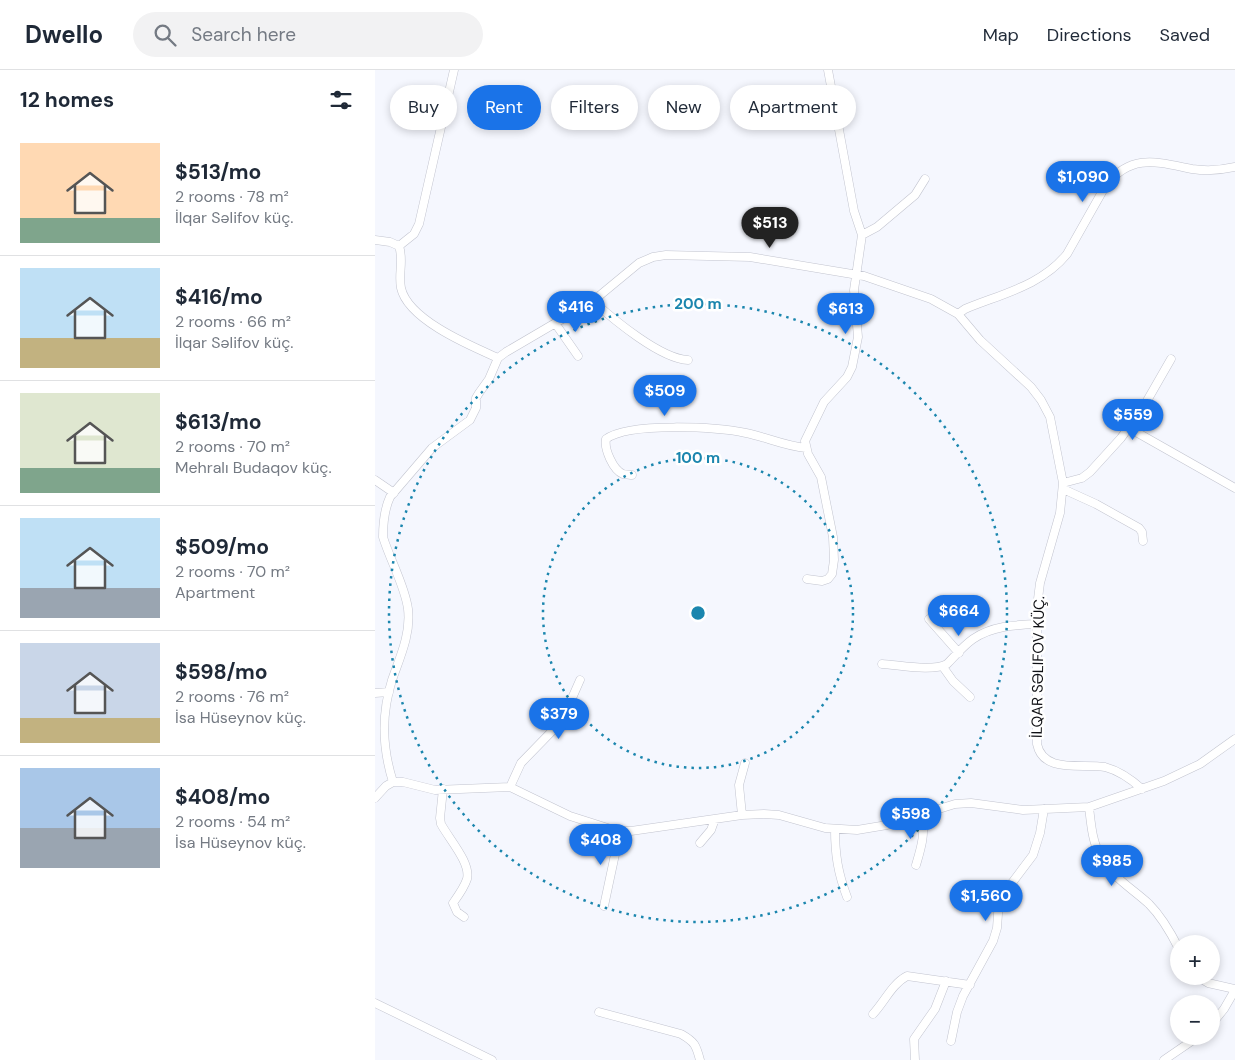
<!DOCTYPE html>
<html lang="en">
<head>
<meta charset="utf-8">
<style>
	body { margin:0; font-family:"DM Sans",sans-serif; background:#f2f2f3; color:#1f2937; height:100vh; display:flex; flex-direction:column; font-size:19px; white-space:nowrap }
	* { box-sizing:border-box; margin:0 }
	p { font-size:16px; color:#747a83 }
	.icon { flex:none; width:28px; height:28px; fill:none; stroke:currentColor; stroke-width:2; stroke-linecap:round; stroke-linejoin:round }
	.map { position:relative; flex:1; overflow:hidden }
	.sheet { display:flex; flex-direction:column; background:#fff; width:375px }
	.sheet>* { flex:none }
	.hud { position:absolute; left:15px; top:15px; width:475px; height:45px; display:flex; gap:10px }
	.fabs { position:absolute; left:795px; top:865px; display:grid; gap:10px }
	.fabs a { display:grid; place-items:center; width:50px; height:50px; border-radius:50%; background:#fff; box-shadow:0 2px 8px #0003; font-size:25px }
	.price { position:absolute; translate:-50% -42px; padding:0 11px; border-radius:18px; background:#1a73e8; color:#fff; font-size:16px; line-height:32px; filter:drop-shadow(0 1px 2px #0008) }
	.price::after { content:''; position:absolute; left:50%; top:30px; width:15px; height:11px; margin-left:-8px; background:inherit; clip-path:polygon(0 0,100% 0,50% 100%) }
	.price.selected { background:#222; color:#fff }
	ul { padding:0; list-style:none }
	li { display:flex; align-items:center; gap:15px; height:125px; padding:0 20px }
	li+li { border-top:1px solid #e0e1e3 }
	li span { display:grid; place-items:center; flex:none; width:140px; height:100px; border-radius:0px; color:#555 }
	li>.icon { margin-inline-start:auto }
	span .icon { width:60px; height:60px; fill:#fffc; stroke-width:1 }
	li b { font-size:21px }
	h2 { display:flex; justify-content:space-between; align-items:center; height:60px; padding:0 20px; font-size:21px }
	.tag { padding:0 18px; border-radius:22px; background:#fff; box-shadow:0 2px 8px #0003; font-size:18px; line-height:45px }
	.tag.selected { background:#1a73e8; color:#fff }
	header { display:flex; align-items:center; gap:30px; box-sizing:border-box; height:70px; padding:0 25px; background:#fff; border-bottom:1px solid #e0e1e3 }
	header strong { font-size:24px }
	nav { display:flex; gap:28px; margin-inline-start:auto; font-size:18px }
	.search { width:350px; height:45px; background:#f2f2f3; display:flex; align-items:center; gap:12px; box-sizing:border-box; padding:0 18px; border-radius:28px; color:#747a83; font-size:19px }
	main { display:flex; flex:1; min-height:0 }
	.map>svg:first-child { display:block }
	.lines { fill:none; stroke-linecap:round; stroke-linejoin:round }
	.street-casing { stroke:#c2c4cf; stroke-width:9 }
	.street { stroke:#fff; stroke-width:8 }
	.ring { fill:none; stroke:#1b86ae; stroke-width:2.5; stroke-dasharray:2.5 5 }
	.labels { text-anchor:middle; stroke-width:5; stroke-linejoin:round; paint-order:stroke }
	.street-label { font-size:15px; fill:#0f1014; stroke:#fff }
	.centre { fill:#1b86ae; stroke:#fff; stroke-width:2.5 }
	.ring-label { font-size:15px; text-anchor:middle; font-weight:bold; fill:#1b86ae; stroke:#fff; stroke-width:5; stroke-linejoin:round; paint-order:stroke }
</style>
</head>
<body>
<header>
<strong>Dwello</strong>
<div class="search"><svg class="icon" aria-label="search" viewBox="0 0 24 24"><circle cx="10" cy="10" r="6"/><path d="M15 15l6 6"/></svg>Search here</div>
<nav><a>Map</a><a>Directions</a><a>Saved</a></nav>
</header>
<main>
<section class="sheet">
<h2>12 homes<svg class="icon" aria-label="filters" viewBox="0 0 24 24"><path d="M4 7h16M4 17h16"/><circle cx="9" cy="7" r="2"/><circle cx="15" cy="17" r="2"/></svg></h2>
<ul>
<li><span style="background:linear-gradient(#ffd9b3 75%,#7fa58c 0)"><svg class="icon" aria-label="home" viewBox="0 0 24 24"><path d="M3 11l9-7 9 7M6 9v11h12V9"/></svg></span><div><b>$513/mo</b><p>2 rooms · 78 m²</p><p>İlqar Səlifov küç.</p></div></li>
<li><span style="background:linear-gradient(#bfe0f5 70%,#c2b280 0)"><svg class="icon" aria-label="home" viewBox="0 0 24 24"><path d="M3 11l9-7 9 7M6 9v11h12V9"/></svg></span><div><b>$416/mo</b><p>2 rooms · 66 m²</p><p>İlqar Səlifov küç.</p></div></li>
<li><span style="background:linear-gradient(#dfe7d0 75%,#7fa58c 0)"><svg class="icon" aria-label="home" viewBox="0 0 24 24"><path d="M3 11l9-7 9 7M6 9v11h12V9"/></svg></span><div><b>$613/mo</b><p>2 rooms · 70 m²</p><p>Mehralı Budaqov küç.</p></div></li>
<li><span style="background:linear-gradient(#bfe0f5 70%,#9aa5b1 0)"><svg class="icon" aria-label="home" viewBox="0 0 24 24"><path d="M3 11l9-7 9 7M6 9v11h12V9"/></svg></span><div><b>$509/mo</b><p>2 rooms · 70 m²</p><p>Apartment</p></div></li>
<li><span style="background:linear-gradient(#c9d6e8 75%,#c2b280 0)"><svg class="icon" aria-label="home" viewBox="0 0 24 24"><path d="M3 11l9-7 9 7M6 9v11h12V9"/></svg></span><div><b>$598/mo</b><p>2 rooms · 76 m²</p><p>İsa Hüseynov küç.</p></div></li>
<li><span style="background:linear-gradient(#a9c7e8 60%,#9aa5b1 0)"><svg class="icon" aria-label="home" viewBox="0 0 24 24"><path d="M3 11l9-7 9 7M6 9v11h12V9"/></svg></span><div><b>$408/mo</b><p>2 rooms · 54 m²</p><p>İsa Hüseynov küç.</p></div></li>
</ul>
</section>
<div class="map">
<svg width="860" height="990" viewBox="0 0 860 990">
	<rect width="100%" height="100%" fill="#f5f7fe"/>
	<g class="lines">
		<g class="street-casing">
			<path id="street" d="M487,165L502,157L540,125L550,109
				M0,170L15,172L24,176C29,190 23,204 26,218C33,250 96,276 123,288
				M24,176L39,164L44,154L79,0
				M218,231C239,250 286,289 313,290
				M583,244L590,239C626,224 666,216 692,184L731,115C757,83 782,92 817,99C831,101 847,100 860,97
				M180,253L203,286
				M754,358L860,418
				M257,405C256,405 249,404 248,404C238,400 229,379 231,369C254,352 342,357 371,363C391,367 410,376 431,378
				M0,410L19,423
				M688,413L707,408L715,402L746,368L769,336L796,289
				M688,419L721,434L764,458L767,462L768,471
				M432,509L447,511L453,509L457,504L459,490L458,467L446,407L433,384L430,371L449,332L472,307L477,297L483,267L479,220L487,165L479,141L453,0
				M554,549L584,583
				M507,594C525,595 557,602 572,594C580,586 588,576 598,569C617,556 639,555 662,554
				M568,597L578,611L595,627
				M0,623L14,622
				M18,712C7,677 6,645 17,610C25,587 36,564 33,539C30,516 15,490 8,467C8,453 9,440 15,427L57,378L95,350L101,338V328L104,323L114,309L123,288L131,282L218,231L264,193L278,187L291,185L375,187L489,206L556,229L583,244L605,270L656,317L666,330L675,347L688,413L685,443L665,513L662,537V674C668,704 707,693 730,697C745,701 756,709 767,719
				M135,717L146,693L182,656L190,644L205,610
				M68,719L65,748L66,754C74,769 96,793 92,809C89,818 83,826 78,833L82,842L89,847
				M0,728L11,716L18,712H28L60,720L135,717L195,746L239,760L256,761L367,745L389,744L404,745L450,758L482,760L512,755L580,734L596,733L648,740L714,737L789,711L825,694L860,669
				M714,737C716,753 717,771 725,785C735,806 758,819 774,834C787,847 796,863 804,879
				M367,745L364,715L370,693
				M460,759C460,785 463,803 472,827
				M325,773L336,760L340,749
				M541,795C546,778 551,763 546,745
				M229,836L245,761
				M822,906L833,913L860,919
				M0,933L117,990
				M224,942L306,964C320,972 321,975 325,990
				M498,944C510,931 517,914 532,906L595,915
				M836,955L849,939L860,920
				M576,971L582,942L588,926L618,871L622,858L624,830L658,785L665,763L669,739
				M540,990L539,969L560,939L571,911
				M789,990L824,966"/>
		</g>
		<use href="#street" class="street"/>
	</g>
	<g class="ring">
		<circle cx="323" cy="543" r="155"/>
		<circle cx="323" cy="543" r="309"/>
	</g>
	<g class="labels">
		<g class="street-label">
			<text transform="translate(663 597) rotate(-89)" y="5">İLQAR SƏLIFOV KÜÇ.</text>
		</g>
	</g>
	<circle cx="323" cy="543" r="8" class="centre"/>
	<g class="ring-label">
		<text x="323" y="239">200 m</text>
		<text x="323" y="393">100 m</text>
	</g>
</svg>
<div class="fabs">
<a>+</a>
<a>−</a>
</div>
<b class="price" style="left:708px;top:133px">$1,090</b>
<b class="price selected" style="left:395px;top:179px">$513</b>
<b class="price" style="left:201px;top:263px">$416</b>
<b class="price" style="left:471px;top:265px">$613</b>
<b class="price" style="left:290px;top:347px">$509</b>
<b class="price" style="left:758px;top:371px">$559</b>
<b class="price" style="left:584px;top:567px">$664</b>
<b class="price" style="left:184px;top:670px">$379</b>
<b class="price" style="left:536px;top:770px">$598</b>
<b class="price" style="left:226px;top:796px">$408</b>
<b class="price" style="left:737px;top:817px">$985</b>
<b class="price" style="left:611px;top:852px">$1,560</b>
<div class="hud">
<a class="tag">Buy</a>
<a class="tag selected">Rent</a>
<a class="tag">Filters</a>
<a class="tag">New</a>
<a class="tag">Apartment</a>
</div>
</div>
</main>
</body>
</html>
